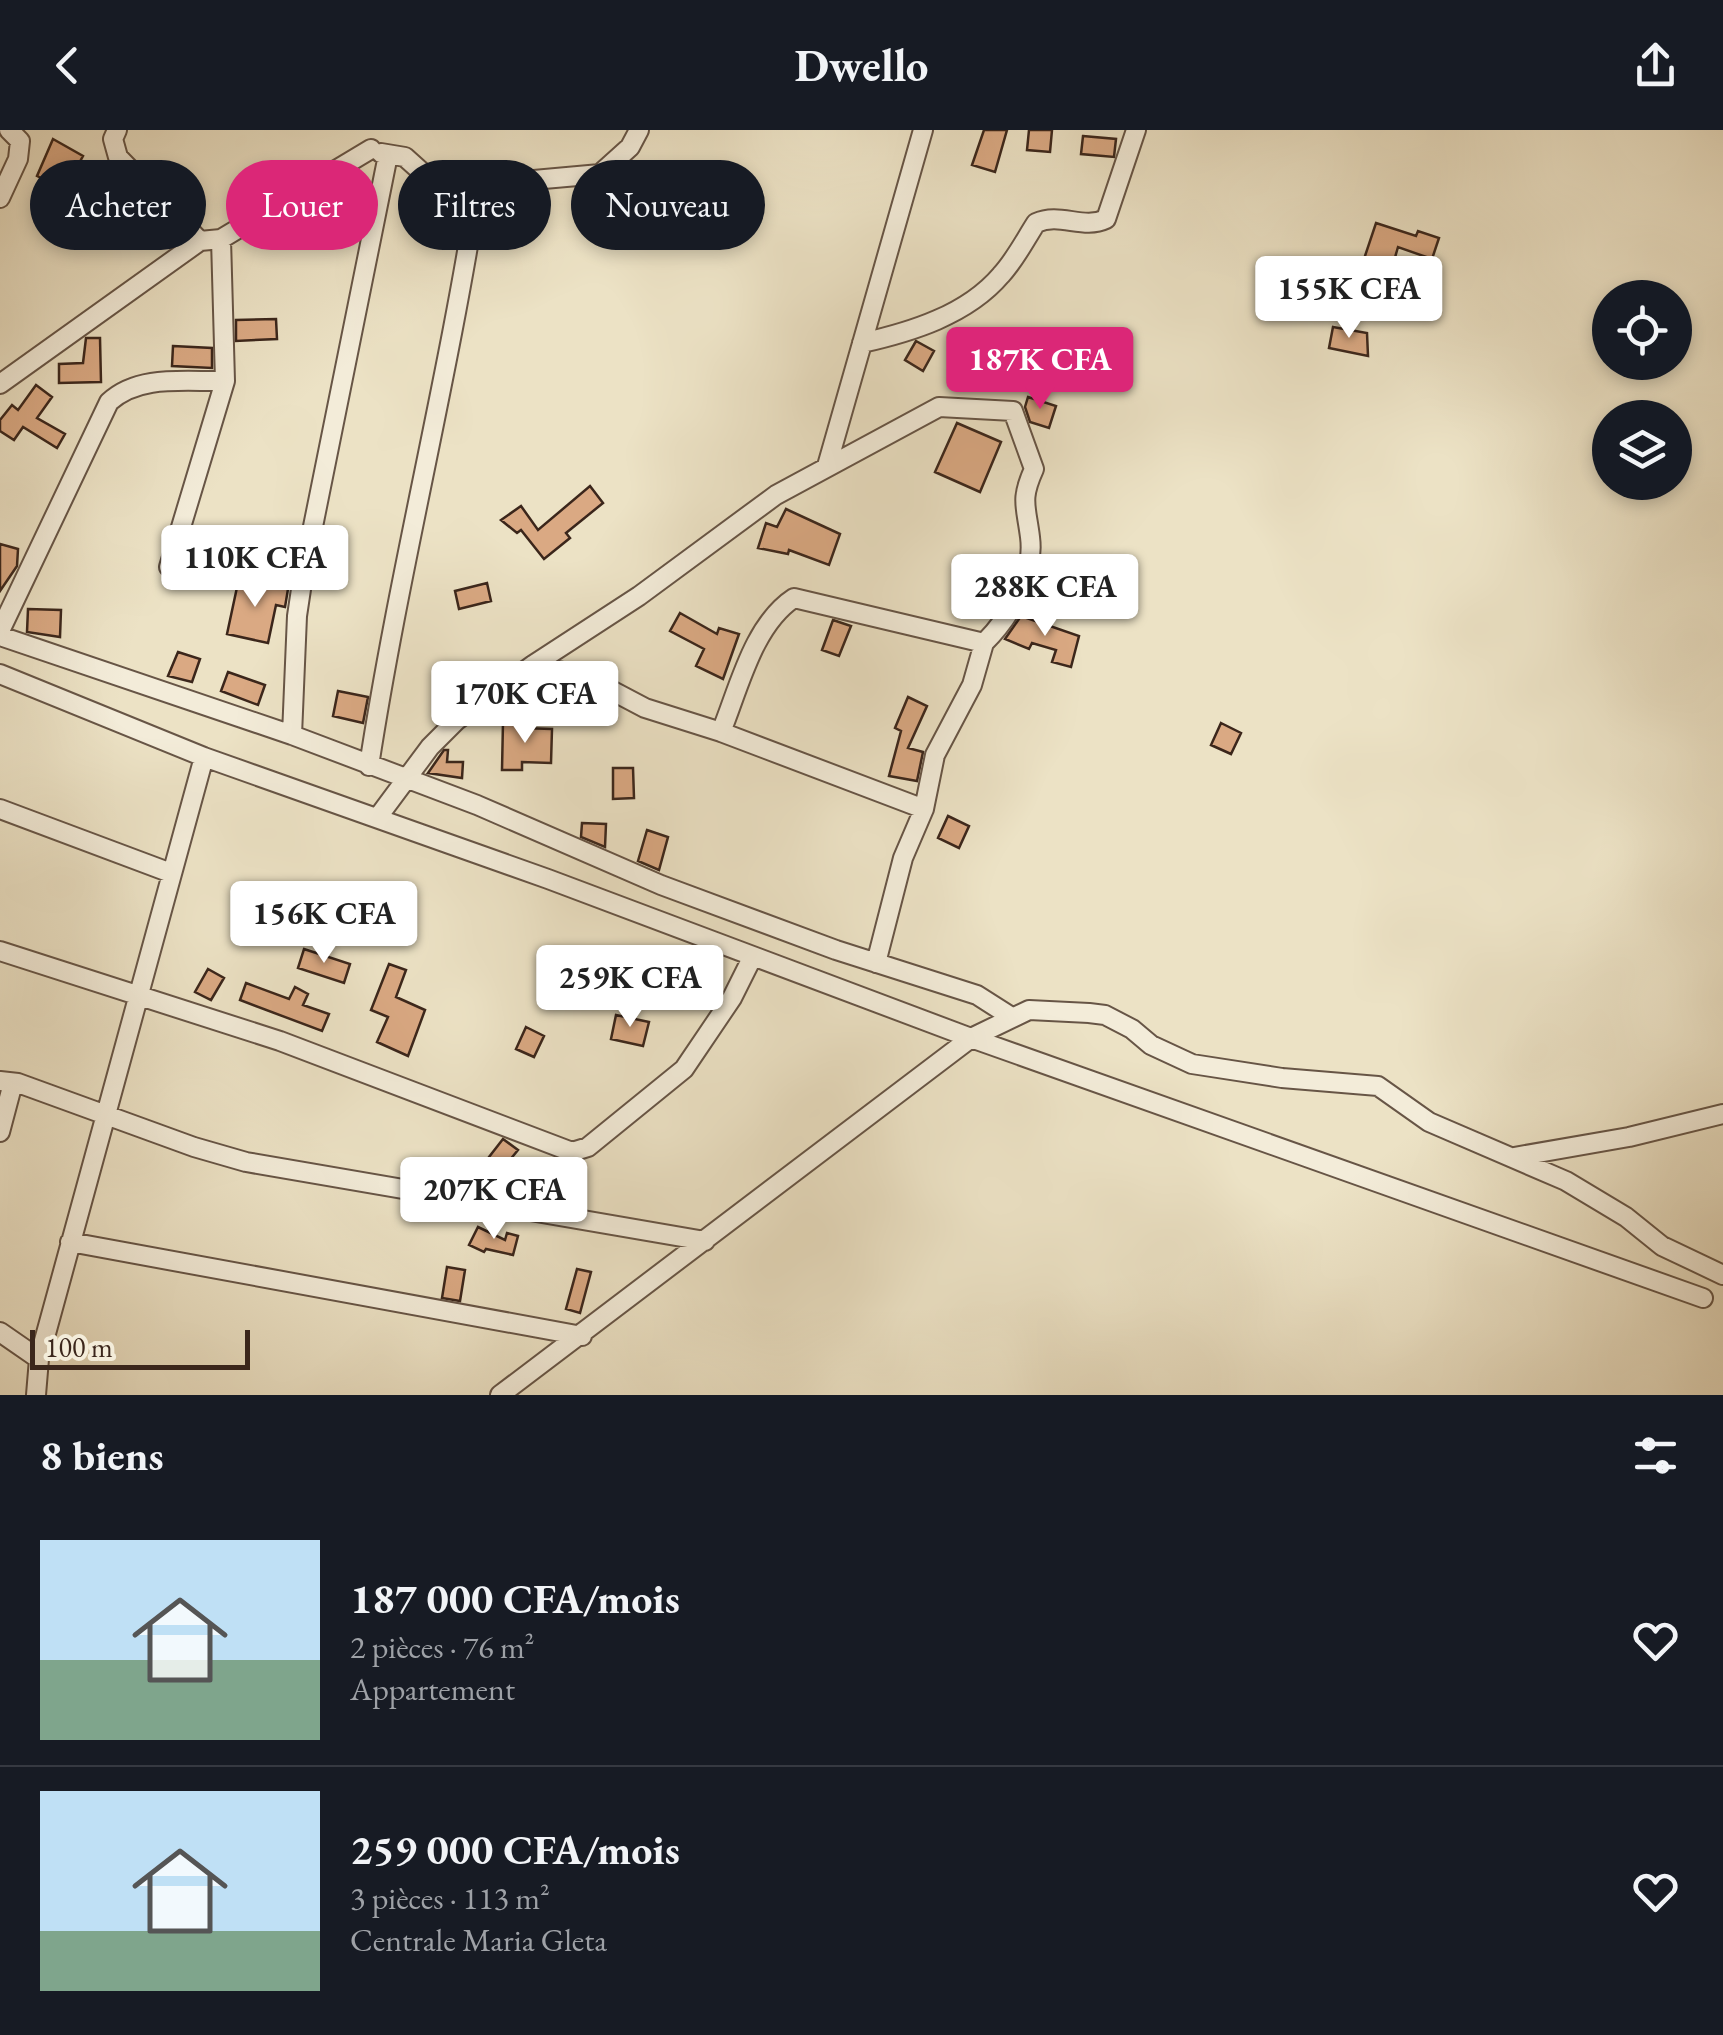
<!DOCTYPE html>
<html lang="fr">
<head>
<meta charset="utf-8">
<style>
	body { margin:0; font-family:"EB Garamond",serif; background:#20242c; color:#f1f3f6; height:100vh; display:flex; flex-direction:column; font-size:38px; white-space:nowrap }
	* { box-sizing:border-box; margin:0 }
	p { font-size:32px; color:#9ea1a6 }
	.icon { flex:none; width:55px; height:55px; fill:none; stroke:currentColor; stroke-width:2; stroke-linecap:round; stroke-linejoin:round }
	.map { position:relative; height:1265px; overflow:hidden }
	.side { display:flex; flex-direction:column; background:#171b24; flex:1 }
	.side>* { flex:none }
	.banner { position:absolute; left:30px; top:30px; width:1000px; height:90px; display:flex; gap:20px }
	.controls { position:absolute; left:1592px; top:150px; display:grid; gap:20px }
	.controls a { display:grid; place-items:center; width:100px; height:100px; border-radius:50%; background:#171b24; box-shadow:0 5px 15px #0003; font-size:50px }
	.scale { position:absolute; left:30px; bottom:25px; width:220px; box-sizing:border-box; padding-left:10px; border:5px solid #3b261b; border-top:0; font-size:28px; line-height:35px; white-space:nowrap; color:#3b261b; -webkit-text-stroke:8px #f3ecd9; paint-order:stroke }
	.price { position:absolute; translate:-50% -85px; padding:0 22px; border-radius:10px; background:#fff; color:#222; font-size:32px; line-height:65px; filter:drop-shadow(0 2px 5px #0008) }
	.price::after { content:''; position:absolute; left:50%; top:60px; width:30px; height:22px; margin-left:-15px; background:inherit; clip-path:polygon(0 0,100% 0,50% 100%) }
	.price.selected { background:#db2777; color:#fff }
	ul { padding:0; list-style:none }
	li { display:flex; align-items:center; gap:30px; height:250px; padding:0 40px }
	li+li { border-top:2px solid #363941 }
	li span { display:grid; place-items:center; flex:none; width:280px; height:200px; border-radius:0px; color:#555 }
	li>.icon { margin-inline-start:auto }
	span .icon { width:120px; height:120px; fill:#fffc; stroke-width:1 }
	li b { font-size:42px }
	h2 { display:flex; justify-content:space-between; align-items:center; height:120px; padding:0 40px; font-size:42px }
	.tag { padding:0 35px; border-radius:45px; background:#171b24; box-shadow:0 5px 15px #0003; font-size:35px; line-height:90px }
	.tag.selected { background:#db2777; color:#fff }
	header { display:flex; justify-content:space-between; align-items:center; height:130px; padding:0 40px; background:#171b24; font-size:45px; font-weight:700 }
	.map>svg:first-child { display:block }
	.building { fill:#daa983; stroke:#3b261b; stroke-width:2.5 }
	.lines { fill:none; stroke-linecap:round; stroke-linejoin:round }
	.minor-casing { stroke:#675546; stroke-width:22 }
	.minor { stroke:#f3ecd9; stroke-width:18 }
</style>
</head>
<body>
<header><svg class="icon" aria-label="back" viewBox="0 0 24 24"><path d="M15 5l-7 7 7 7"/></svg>Dwello<svg class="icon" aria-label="share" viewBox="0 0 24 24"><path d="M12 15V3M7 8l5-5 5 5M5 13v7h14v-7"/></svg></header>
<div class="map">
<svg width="1723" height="1265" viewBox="0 0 1723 1265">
	<rect width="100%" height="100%" fill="#ece2c5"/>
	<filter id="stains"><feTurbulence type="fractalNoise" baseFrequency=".002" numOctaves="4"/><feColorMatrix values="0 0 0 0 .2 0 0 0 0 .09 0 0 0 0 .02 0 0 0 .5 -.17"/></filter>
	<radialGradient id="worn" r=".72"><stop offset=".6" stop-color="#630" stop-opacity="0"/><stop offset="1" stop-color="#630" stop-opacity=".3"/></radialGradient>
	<path class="building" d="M984,0H1007L995,42L972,35Z
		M1029,0H1052L1050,22L1027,20Z
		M1083,6L1116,9L1114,27L1081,24Z
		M53,9L83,26L61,66L38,53L41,48L37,46Z
		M1376,93L1416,106L1418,101L1439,108L1432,129L1398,117L1392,138L1364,129Z
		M276,189L277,209L236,211V190Z
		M1333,197L1367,203L1368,226L1329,218Z
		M86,208H100L101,252L59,253V234L83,233Z
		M916,211L934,221L923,241L905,230Z
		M173,216L212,218V238L172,236Z
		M36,255L52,267L37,288L65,304L57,318L23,297L14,310L0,301V290L12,275L18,280Z
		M1028,267L1056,276L1049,298L1030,292L1025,277Z
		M957,293L1001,312L980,362L935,342Z
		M590,356L603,373L566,403L570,408L544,429L521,400L517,403L501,390L521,376L538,400Z
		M786,379L840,404L829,435L789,420L788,424L758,418L766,393L777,397Z
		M0,414L18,419L17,436L0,461Z
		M239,448L288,459L285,477L276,475L268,513L227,504Z
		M487,453L491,471L459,479L455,461Z
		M28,479L61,480L60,507L27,502Z
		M680,483L717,504L719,498L739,504L723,549L696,536L704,519L670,501Z
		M1021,486L1079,506L1071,537L1052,532L1056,520L1032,513L1029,519L1005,509Z
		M833,490L851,496L839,526L822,520Z
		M178,522L200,529L192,552L168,546Z
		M228,542L265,555L258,575L221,561Z
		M338,561L368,567L363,593L333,586Z
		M908,567L927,576L908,618L923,622L917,651L889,646L901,601L895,598Z
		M503,592H522V598L552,599L551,633L522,632V640H502Z
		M1221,593L1241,603L1231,624L1211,615Z
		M444,620H448L447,632H463L462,648L428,643Z
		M613,638H633L634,668L613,669Z
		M948,686L969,696L959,718L938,708Z
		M582,693L606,694L605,717L581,707Z
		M647,700L668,707L659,740L638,731Z
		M293,782L310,789L300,814L282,807Z
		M304,819L350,834L344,853L298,838Z
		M389,834L406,840L396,867L425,880L408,926L377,912L388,887L371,880Z
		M208,839L224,848L211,870L195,862Z
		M246,853L289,869L295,857L308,864L303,875L329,884L322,901L240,870Z
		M616,885L649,892L643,916L611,909Z
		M526,897L544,906L534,927L516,919Z
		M503,1009L518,1020L496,1047L482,1036Z
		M478,1097L505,1110L507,1103L518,1106L513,1125L486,1119L484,1122L469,1115Z
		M447,1137L465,1140L460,1171L442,1168Z
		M577,1139L591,1142L580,1183L566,1179Z"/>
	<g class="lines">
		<g class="minor-casing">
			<path id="minor" d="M117,0L113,9L118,27L200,111
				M381,23L405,27L425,45L445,54H489L600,44L630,17L639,0
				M0,68L18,29L20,11L9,0
				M862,213C911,202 967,185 1001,145C1015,130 1025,110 1036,93C1060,82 1083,100 1106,89L1136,0
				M0,254L200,111L221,109L371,19
				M827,336L923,0
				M169,437L225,251L221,109
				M0,501L109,272C139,244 186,252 225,251
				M0,506L292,605L477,675L661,755L836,820L977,865L1010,886
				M533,535L588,548L645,578L721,602L924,679
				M0,544L204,627L548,749L971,908L1703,1168
				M721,602C739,558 753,495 794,468L984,513L972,555L935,625L924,679L903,728L876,833
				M292,605L297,486L303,446L388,25
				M369,636C399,441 448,250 478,55
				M0,679L171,743
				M378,687L430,617L457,590L533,535L639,466L776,365L939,277L1013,281L1034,339C1020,370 1026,375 1030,407C1035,446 1010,487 984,513
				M0,821L280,911L572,1022L588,1017L684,939L732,868L752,828
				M0,951L18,953L194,1017L246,1032L705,1111
				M0,1002L13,953
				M1514,1027L1629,1007L1723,984
				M70,1112L582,1206
				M0,1202L39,1229L36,1265
				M39,1229L204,627
				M500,1265L971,908L1029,880L1089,883L1105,885L1132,899L1151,915L1192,934L1282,948L1378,956L1429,992L1566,1051L1626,1087L1662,1116L1723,1145"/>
		</g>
		<use href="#minor" class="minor"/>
	</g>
	<rect width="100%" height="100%" filter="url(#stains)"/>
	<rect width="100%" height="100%" fill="url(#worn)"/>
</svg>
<div class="controls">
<a><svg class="icon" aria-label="locate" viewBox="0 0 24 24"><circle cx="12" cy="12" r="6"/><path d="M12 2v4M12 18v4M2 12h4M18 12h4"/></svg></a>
<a><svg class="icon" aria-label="layers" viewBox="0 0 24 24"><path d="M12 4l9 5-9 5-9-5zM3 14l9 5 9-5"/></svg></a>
</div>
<div class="scale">100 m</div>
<b class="price" style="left:1349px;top:211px">155K CFA</b>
<b class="price selected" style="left:1040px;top:282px">187K CFA</b>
<b class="price" style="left:255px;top:480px">110K CFA</b>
<b class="price" style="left:1045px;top:509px">288K CFA</b>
<b class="price" style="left:525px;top:616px">170K CFA</b>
<b class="price" style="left:324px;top:836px">156K CFA</b>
<b class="price" style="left:630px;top:900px">259K CFA</b>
<b class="price" style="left:494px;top:1112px">207K CFA</b>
<div class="banner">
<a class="tag">Acheter</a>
<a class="tag selected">Louer</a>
<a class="tag">Filtres</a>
<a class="tag">Nouveau</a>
</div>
</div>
<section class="side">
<h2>8 biens<svg class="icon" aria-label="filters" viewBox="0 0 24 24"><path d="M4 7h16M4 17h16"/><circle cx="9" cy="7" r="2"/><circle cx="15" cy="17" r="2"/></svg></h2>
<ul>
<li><span style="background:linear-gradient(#bfe0f5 60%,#7fa58c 0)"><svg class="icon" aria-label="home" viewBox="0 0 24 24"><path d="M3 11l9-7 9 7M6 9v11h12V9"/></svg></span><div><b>187 000 CFA/mois</b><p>2 pièces · 76 m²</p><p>Appartement</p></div><svg class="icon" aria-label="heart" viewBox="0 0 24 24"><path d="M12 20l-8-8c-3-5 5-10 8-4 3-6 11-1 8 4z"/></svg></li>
<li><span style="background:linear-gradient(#bfe0f5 70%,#7fa58c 0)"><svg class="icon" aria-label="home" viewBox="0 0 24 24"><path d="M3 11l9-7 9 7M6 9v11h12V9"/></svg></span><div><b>259 000 CFA/mois</b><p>3 pièces · 113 m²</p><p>Centrale Maria Gleta</p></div><svg class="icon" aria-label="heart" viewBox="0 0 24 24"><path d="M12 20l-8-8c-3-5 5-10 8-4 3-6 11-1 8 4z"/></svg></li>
</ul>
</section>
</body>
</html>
